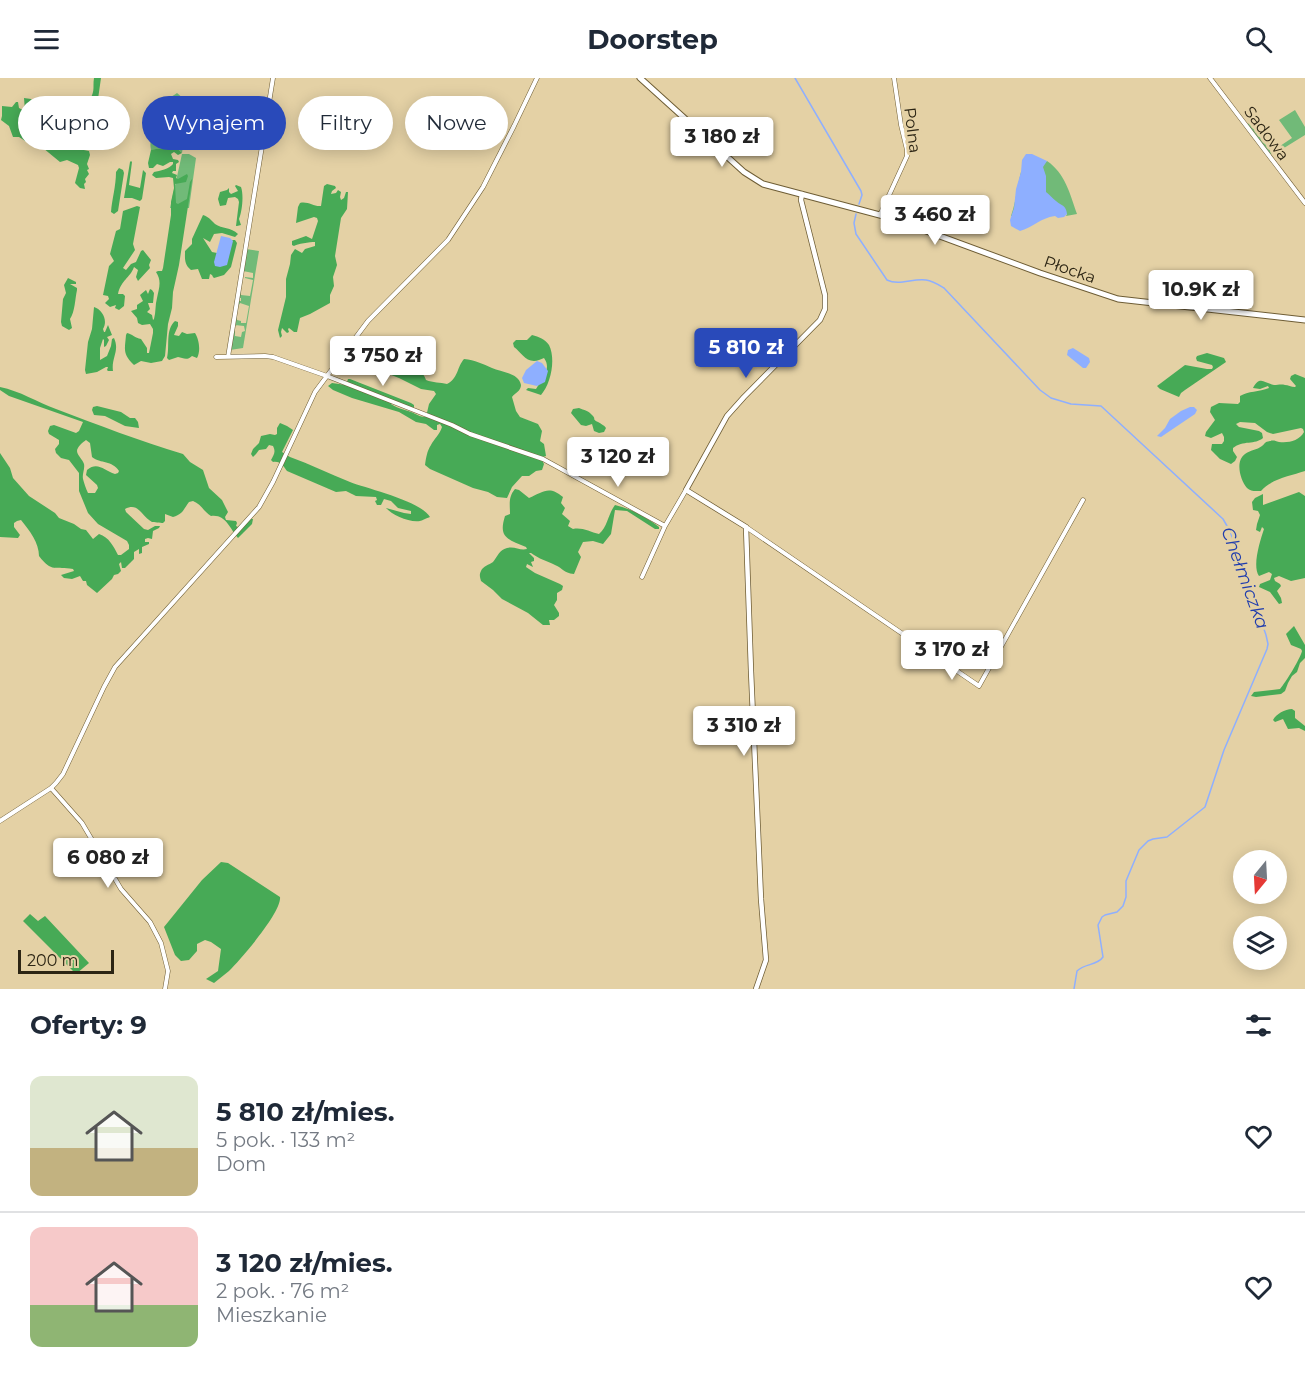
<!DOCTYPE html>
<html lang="pl">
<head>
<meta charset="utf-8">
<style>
	body { margin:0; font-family:Montserrat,sans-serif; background:#f6f6f7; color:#1f2937; height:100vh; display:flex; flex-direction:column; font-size:22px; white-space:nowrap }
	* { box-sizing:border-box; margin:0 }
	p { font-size:20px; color:#747a83 }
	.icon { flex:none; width:33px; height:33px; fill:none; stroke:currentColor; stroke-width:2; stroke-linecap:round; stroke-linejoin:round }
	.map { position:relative; height:911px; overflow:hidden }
	.side { display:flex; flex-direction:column; background:#fff; flex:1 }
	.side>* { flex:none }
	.hud { position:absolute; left:18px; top:18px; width:600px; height:54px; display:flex; gap:12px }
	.needle { width:39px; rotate:198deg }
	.fabs { position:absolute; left:1233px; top:772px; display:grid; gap:12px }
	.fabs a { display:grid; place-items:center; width:54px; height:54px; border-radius:50%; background:#fff; box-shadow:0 3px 15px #0003; font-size:30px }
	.scale { position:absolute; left:18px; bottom:15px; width:96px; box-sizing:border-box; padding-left:6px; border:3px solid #2c2514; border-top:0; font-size:16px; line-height:21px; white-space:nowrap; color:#2c2514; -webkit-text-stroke:4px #e4d1a5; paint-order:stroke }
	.price { position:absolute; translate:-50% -51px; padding:0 14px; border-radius:6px; background:#fff; color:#222; font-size:20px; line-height:39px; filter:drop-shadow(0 2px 3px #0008) }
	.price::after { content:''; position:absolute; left:50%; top:36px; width:18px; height:14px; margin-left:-9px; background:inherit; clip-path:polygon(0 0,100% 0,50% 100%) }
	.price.selected { background:#294aba; color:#fff }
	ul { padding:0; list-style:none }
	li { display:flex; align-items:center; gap:18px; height:150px; padding:0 30px }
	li+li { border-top:2px solid #e0e1e3 }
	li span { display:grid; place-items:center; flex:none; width:168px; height:120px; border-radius:12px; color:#555 }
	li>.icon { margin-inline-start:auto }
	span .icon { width:72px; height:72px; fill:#fffc; stroke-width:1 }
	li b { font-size:26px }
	h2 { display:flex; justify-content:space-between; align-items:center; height:72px; padding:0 30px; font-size:26px }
	.tag { padding:0 21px; border-radius:27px; background:#fff; box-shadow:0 3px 15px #0003; font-size:21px; line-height:54px }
	.tag.selected { background:#294aba; color:#fff }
	header { display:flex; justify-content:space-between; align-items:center; height:78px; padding:0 30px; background:#fff; font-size:27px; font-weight:700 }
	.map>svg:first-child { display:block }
	.green { fill:#71ba78 }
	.forest { fill:#47aa56; fill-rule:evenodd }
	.water { fill:#8eafff }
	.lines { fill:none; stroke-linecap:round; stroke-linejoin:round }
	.stream { stroke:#8eafff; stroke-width:1.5 }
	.minor-casing { stroke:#6e5d35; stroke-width:5 }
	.tertiary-casing { stroke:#6e5d35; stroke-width:6 }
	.secondary-casing { stroke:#6e5d35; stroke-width:7 }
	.minor { stroke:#fff; stroke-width:4 }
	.tertiary { stroke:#fff; stroke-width:4.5 }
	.secondary { stroke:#fff; stroke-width:5 }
	.labels { text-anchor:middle; stroke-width:6; stroke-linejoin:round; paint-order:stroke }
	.street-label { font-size:16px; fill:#2c2514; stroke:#e4d1a5 }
	.water-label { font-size:18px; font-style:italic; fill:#203dad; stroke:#e4d1a5 }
</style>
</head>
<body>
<header><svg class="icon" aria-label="menu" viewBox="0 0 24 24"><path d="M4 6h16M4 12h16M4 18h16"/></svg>Doorstep<svg class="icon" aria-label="search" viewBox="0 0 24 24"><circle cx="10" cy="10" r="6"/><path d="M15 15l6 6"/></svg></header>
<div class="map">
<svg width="1305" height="911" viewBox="0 0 1305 911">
	<rect width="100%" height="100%" fill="#e4d1a5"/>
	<path class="green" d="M177,15L184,21L182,42L185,54L182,75L178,71L171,67L163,71L151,72C148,58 157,53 160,41C161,36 160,30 162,26C164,22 173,18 177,15Z
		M1295,32L1305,49V57L1284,70L1270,77L1247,47L1249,45L1271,74L1292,60L1279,42Z
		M182,76H189L196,80L189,130H170Z
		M1047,83C1065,95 1070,116 1077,136L1066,138L1067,136L1011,138C1016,124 1017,109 1021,94L1044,85Z
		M246,171L259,173L243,270L230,272L234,252L235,253V258L241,259L242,254L245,253L244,248L235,247V249L236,234L237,242L241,243V245H246L249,228L240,225L236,233L238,223H241V220H239L241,205V217L250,218L253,202L245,200V199L253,200V195L243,193Z"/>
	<path class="forest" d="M94,0H101L97,28L92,32C85,23 91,23 93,14C94,10 93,5 94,0Z
		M24,20L31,21L35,25L40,35L36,51L49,55L63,68L89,73L90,77L87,86L89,91L87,92L89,96L85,101L86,104L84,106L85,111L80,110L75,105L79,90L78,87L67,82L60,84L43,70L33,68L19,59H13L9,48L1,42L2,38V28L12,29L16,24H18L19,30L25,33Z
		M171,67L178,71L182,75L178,77L174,74L171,76L173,81L178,82L179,84L176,86V93H173L172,95L177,97L176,100L178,101L187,96L188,98L186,104L175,106L176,125L178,126L187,121L190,104L192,101V102L179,187L173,214L172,230L168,246L165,278L162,283L151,285L141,283L134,287C122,276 125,271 126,257L127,255C132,256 135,260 141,261L147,270V275H149L153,255V251L150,246L142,247L138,245L137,240L131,233L137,231V227L143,223L140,217L146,212L148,216L150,211L152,212L154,215L153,225H148L150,231L147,234L152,237L153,242L154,241C156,234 155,227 157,220C159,210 162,203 156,194L158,193H162L163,190L171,137V124L174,110L173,100L169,99L156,100L152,97L154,94C160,93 169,91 173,86V84H170L163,88L157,86L153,90H149L148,85L151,72L156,71H163Z
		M131,83L132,84L129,107L140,110L143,92L146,95L142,121L140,123L132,120H124L130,84Z
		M119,90L123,92L124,95L118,133L114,136L111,134C112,121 116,108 116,94Z
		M327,106L335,108L336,110L332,113L331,116L336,115L338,112L341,114L340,119L341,122L344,120L346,114H348L347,131L341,140L335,178L337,187L333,199L334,208L330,217V225L310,236L300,240L297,254H294L289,250L288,251L289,254L287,255L282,250L281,254L282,258L280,260L278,252L286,219V201L290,186L291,177L295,171L302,175L305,171L315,168V164C310,164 297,166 294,168L292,167V163L306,158L312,161L318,143L317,140L314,139L296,145L298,129L300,125C308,123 314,129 321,128L324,108Z
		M236,107L241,109C244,117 242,134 239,141L241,147L237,148H236L239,124L238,121L235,119L228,120L226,127L220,128L218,121L220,114L227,112L229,110V114L231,116L238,113L235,108Z
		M137,128L140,129L133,166L135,172L123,190L126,192L131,186L136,184L141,173L143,172L151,182L149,187L150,190L138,203L136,199L138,192L134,189C130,200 121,202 118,216H123L125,218L124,228L119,232L115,230L116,227L110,229L105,225L109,221L108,218L103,217L109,188L114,183L110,176L116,153L120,151L123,133Z
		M203,137C209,139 211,142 215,146C222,151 231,149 238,156L235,159L222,155L214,156L210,164L203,160L212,174L227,177L229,164L233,162H235L237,165L231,189L224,197L214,200L213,199L212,197L210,196L209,201H202L198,191L191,192C184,186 185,181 185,173L192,166V161Z
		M68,200L76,204V206H70L77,210V212C75,221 75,234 70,241L72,250L69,252L62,248L61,244L63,221L66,215L64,207Z
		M94,229C103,232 108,243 103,251L104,254H105L108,247L112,257L107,259L109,262L106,268L104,269V262L103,261L100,270V282L107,278L111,268L112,261L114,260C120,273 111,280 113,293H108L107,292L108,289H106L97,294L86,296L85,292L88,264L92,251Z
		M175,243L178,244V248L174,257L179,258L182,254L187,256L195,255C199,261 201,273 197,280L192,278C187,283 183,280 178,279L169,282L167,280C170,268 165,252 175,243Z
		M532,257C539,259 545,261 549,267C556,281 551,306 541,317L526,312L528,310L536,311C542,301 552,291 544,280C541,281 537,283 534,283C525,283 520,273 514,269L513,265L516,262H527Z
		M358,269L387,281L391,285L389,289L400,292L396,284C407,284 423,291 426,302C433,305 440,304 447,306C458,301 457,289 464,281C475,282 483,286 492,290C501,294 519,295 521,307C521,313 515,315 512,319L516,333L520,339L538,346L542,353L540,363L544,366L546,378L543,379L542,382L544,386L542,392L536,393L529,398H522L512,409L507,420L497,419L488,414L473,410L430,391L425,387C426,380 427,373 431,367C434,361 440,356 442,349L440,346L437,347V352H434L426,346L416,344L399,334L352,320L333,312L328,308L332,305L346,307L348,301H350L411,325L414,327V330L394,323L391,326C399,331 403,331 411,334C417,336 419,339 426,339L429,326L436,316L434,313L421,311L399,300L363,286C360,282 360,278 357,273Z
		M1207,275L1224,280L1226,284L1185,312L1181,315L1179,319L1160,311L1157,308L1185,287L1207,291H1212L1213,289L1212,287L1197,283L1196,280L1197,278Z
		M1295,296L1305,300V393C1290,398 1271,401 1261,413C1256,413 1251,414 1247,410C1240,402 1235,383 1245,376C1250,372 1257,372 1262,368C1266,365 1264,364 1270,363C1274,362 1275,363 1279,364C1289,365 1299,363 1304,354L1303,351L1301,350L1273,356L1267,354L1255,345L1240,344L1236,346L1239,349L1259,353L1262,355L1263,360C1255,367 1243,362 1233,370V373L1237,379L1235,383L1231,386L1220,381L1211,372L1212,366H1222L1224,363V359L1222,355L1211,360L1205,358L1206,354L1215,342L1210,334L1211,329L1219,325L1238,326L1240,324V318C1248,313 1259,314 1269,310L1268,308L1260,311L1253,310C1260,297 1264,305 1274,307C1278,307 1281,306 1285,307C1288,307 1291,309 1295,309L1296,308L1290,301L1291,298Z
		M0,309C20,313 37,324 56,331C98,347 140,363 183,376L190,384L203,392L209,410L222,422L228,434L225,439L226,442L236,443L237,445L236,448L238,449L247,440L253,441L252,446L238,460C230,451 226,436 211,438C204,434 201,426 193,423L189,424C183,432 183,436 173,439L165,436V443L163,445C161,445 153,444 152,444C141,438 139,424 125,431L126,434L144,451L148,452L155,448H160L159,450L153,453L152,461L148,460L145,461V464H149V466L142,469V475L139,476V471L134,474V481L125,490H122L121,484L119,486L121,493L118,496L114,497L112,501L97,515L87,507L86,503H83L80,498L72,501L64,500L61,497L74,493L73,491C55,488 52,495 39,478C39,465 30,453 21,442L17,443L14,445V449L20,457L18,460L0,459V375L10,390L13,400L29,418L55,435L59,440L74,446L81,451L86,452L93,461L99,456C109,459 114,469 118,477H121L129,471V467L127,463L98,446L88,435L79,413V395L69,382L61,380L56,375L55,371L59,366V362L49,356L48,353L50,348L54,347L76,355L79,353L83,344L9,318L0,312ZM86,362L90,365L92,379C101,386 112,382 119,393L118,395L115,396C104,393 98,383 87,392L86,397L97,407L98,410L95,415H88C86,411 84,405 83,401C82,396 85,391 84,386C83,382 77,377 77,373C77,369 83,364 86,362Z
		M97,328L121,334L130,340H135L138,344L139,350L125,348L105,338L94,337L92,332L93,329Z
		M579,330C584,332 589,333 592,337C597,342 591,340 598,344C601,346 604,347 606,350L604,354L599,355L594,353L592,346L586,348L581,347L571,335L573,331Z
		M280,345L287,348L293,352L282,374L290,379C310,386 330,396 350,404C368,411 421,423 430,439C429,439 421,443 420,443C410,445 392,437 386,430L404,435L411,436V433L398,430L391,423L384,421L381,427H377L375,423L377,422L376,419L356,418L346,413L336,414L287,393C283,388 281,383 273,384L271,382C274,376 276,374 273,368L269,367L266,371L259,372L256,376L253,379L251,376L253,371L259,365L261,358L270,356L275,357L277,356V350Z
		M515,411L519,412L529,420C543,414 549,407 563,419L561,425L565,430L562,436L570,443L568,448L573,451C582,449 590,454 599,456C608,448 608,436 615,427C632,431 646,439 659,449V451H655L627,433L615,432L611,456L603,466L593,463L583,464L578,474L581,479L574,496C563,495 563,490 555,487C547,483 539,481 531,475H529L534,480V483L531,484L533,489L527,486L526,489L535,495L560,506L563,508L562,512L557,515V522L554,527L559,535V538L554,542H549L550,547H543L528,535L502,521L493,512L481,503C480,499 479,497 481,493C483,488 489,487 493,484C498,478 499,472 507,470C515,468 520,473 527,471L526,469C508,461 498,460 505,438L510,436C510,427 508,419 515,411Z
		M1299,414L1305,418V500L1291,503L1279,498L1274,500L1275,503L1280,506L1281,508L1277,513L1281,520L1282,525L1279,526L1270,514L1259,509L1260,506L1270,502L1272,496L1269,494L1259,498C1252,488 1260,463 1264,451L1262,449L1260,454L1256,452L1257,446L1260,437L1258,433L1253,432L1252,424L1255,420L1263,416V427Z
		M1294,548L1305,567V580L1300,585L1297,594L1292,598L1288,605L1285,613L1281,616L1256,619L1251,618L1254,614L1280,611C1286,604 1300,581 1302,573L1301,571L1291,567L1286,556Z
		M1292,631L1295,633V640L1305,648V653L1299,650L1288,651L1283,641L1275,644L1273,642C1276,636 1285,631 1292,631Z
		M221,784L228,785L280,819C282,834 241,881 229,893C224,897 219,901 214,905L206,901L218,893L221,871L211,864L205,862L197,866V873L189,882L181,883L175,877L164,849L202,802Z
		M30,836L38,843L45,838L89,885L76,896L23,843Z"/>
	<path class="water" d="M1026,76H1032L1047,83L1043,89L1046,98V114C1050,117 1052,120 1056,123C1062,128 1066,127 1067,136L1064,139L1058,140L1055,138C1040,140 1034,149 1020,153L1011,148L1010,142L1014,130L1016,111L1021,94L1022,82Z
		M221,158L230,160L233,163L227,187L220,189L215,188L214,184Z
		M1073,270L1089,280L1090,284L1086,290H1083L1067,277L1068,272Z
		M537,283L542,285L548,293L545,304L537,308L524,305L522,300L526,292Z
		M1190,329H1194L1197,332L1195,336L1161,359L1157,358L1165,350L1170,341L1181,333Z"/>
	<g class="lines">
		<path class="stream" d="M795,0L861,113L862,117L859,126
			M856,136L854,145L856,156L887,202C899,208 913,200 926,202C933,203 939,207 944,210L1040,312L1051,320L1071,326L1101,328L1223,441L1230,453L1266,557L1268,566L1267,571L1224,672L1205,729L1167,759L1153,761L1148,763L1139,772L1126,803V819L1123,828L1117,834L1105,837L1102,839L1098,847L1103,879C1097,888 1085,885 1077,893L1074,911"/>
		<g class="minor-casing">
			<path id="minor" d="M1210,0L1305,125
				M880,137L907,78V72L901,47L894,0
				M216,279L265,278L273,279L327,298L452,347L470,356L543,381L665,448L686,412
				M228,279L273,0
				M746,449L979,608L1083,422
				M642,499L665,448
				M51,710L82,745L121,811L150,844L161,865L168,893L165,911
				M0,743L51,710L56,705L63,696L104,609L115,589L259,429L273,404L315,314L368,243L448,162L483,109L514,48L537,0"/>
		</g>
		<g class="tertiary-casing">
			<path id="tertiary" d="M756,911L766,882L761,821L751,593L746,449L686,412L727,338L744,319L820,242L825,231V217L801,122L802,116"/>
		</g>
		<g class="secondary-casing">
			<path id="secondary" d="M640,0L744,94L763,106L891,140L1040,195L1118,221L1305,242"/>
		</g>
		<use href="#minor" class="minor"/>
		<use href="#tertiary" class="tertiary"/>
		<use href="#secondary" class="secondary"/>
	</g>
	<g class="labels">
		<g class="street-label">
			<text transform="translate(913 52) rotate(83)" y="6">Polna</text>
			<text transform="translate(1267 55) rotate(53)" y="6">Sadowa</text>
			<text transform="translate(1070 191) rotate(19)" y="6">Płocka</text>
		</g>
		<g class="water-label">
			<text transform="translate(1245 500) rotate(70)" y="6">Chełmiczka</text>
		</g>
	</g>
</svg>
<div class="fabs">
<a><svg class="needle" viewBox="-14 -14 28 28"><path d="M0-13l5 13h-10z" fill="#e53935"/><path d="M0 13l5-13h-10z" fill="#747a83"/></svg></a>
<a><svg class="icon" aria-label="layers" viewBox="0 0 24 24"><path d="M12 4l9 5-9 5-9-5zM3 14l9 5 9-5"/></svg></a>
</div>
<div class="scale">200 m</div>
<b class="price" style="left:722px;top:90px">3 180 zł</b>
<b class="price" style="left:935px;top:168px">3 460 zł</b>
<b class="price" style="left:1201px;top:243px">10.9K zł</b>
<b class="price selected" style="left:746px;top:301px">5 810 zł</b>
<b class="price" style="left:383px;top:309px">3 750 zł</b>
<b class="price" style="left:618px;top:410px">3 120 zł</b>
<b class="price" style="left:952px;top:603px">3 170 zł</b>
<b class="price" style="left:744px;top:679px">3 310 zł</b>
<b class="price" style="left:108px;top:811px">6 080 zł</b>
<div class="hud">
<a class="tag">Kupno</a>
<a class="tag selected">Wynajem</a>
<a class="tag">Filtry</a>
<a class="tag">Nowe</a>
</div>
</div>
<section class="side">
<h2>Oferty: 9<svg class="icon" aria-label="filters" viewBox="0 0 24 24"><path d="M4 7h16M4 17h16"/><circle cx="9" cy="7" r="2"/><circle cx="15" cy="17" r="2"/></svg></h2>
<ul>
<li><span style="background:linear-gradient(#dfe7d0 60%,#c2b280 0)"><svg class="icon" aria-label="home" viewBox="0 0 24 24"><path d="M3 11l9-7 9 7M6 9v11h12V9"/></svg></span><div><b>5 810 zł/mies.</b><p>5 pok. · 133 m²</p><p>Dom</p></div><svg class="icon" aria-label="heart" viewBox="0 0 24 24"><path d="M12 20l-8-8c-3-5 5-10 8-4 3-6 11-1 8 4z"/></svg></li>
<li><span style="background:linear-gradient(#f6c9c9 65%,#8fb573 0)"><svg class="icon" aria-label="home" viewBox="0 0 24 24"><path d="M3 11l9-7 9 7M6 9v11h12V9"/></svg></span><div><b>3 120 zł/mies.</b><p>2 pok. · 76 m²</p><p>Mieszkanie</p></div><svg class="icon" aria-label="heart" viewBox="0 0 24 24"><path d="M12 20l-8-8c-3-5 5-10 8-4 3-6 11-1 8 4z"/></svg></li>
</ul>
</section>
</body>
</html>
